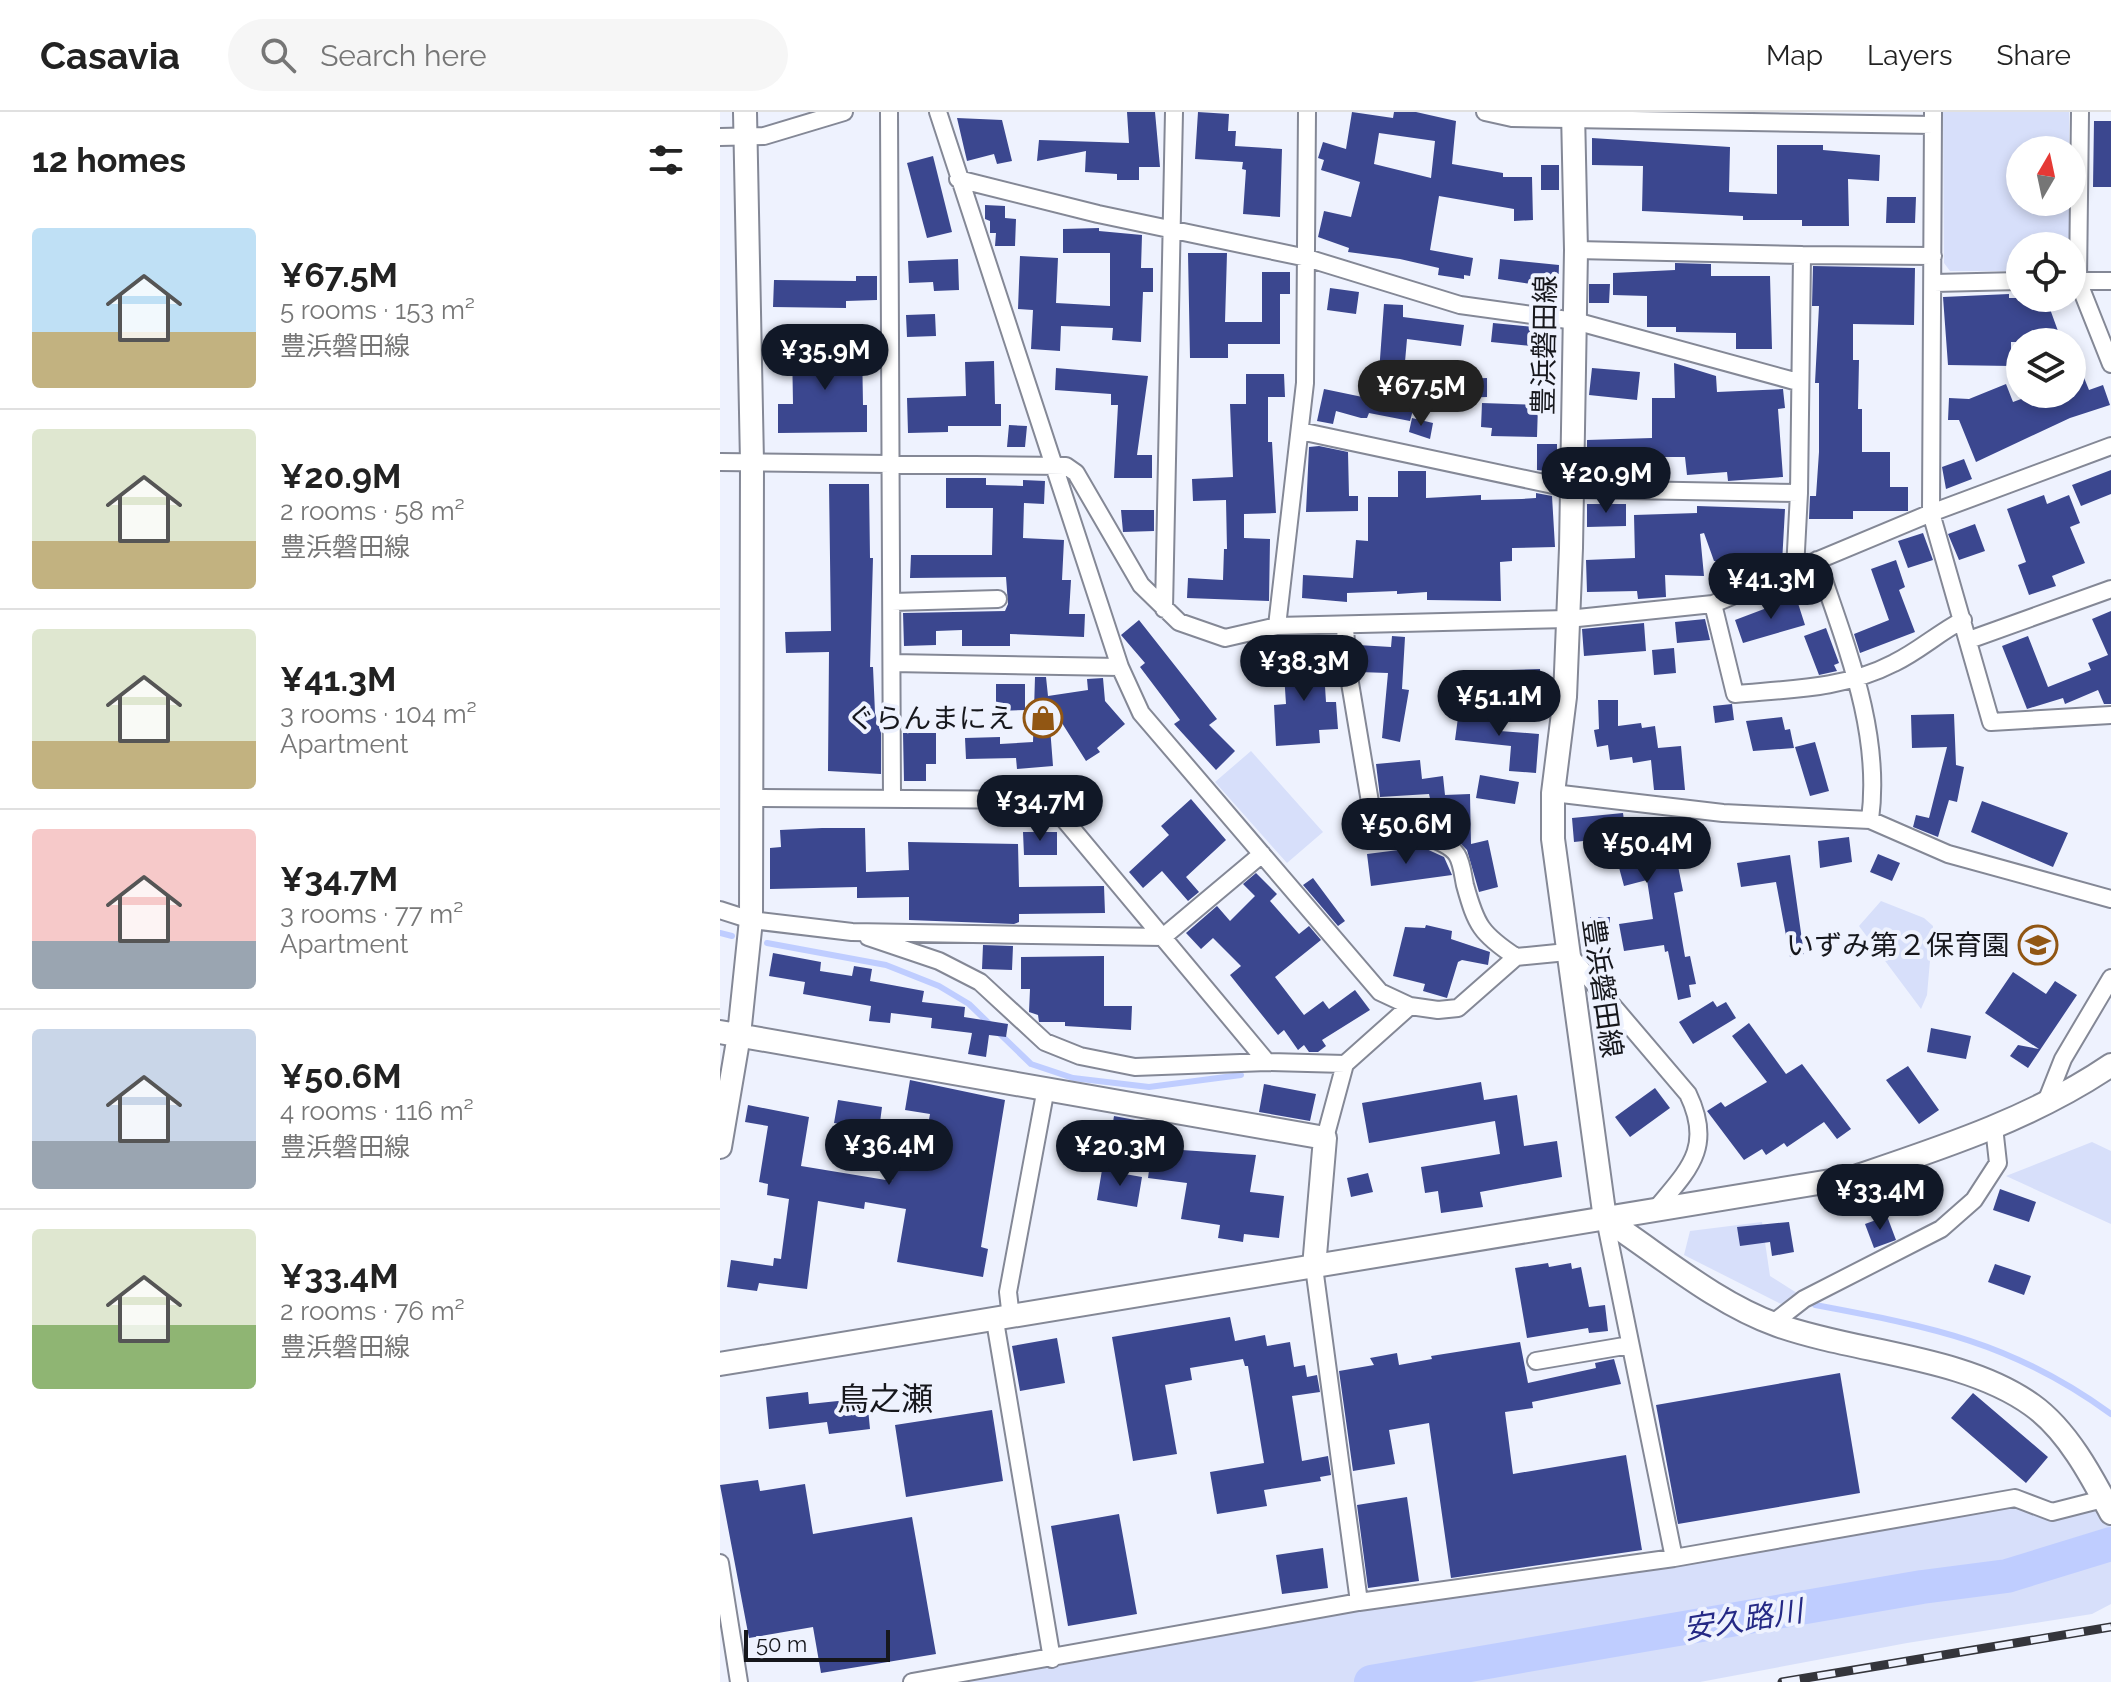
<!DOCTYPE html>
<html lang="en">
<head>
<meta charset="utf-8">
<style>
	body { margin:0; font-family:Raleway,"Noto Sans JP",sans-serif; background:#f6f6f6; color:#222; height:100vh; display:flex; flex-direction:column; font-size:30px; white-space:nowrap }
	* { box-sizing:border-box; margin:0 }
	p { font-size:26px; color:#767676 }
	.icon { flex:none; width:44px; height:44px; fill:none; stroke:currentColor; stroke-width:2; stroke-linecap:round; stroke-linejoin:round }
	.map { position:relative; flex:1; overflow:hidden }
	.sheet { display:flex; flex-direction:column; background:#fff; width:720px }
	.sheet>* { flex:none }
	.needle { width:52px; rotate:9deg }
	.controls { position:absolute; left:1286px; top:24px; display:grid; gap:16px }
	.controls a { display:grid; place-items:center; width:80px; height:80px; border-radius:50%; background:#fff; box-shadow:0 4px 12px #0003; font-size:40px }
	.scale { position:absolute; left:24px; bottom:20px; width:146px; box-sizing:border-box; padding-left:8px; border:4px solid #16171c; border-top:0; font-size:22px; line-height:28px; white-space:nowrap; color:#16171c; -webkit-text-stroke:6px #eef2fe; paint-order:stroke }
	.price { position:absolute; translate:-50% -68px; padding:0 18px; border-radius:28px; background:#111827; color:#fff; font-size:26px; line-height:52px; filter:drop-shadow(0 2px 4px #0008) }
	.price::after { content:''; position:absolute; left:50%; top:48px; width:24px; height:18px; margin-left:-12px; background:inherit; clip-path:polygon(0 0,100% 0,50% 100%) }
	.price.active { background:#222; color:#fff }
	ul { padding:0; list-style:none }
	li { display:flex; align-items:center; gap:24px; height:200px; padding:0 32px }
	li+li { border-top:2px solid #e0e0e0 }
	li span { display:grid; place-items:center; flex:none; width:224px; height:160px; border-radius:8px; color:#555 }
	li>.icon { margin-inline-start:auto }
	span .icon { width:96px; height:96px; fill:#fffc; stroke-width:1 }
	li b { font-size:34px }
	h2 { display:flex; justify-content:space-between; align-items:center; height:96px; padding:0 32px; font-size:34px }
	header { display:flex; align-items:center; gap:48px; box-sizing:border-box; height:112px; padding:0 40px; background:#fff; border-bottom:2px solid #e0e0e0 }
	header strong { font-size:38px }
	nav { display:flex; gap:44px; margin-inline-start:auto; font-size:28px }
	.search { width:560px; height:72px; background:#f6f6f6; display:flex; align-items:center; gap:20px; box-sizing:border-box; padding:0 28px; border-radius:44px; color:#767676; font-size:30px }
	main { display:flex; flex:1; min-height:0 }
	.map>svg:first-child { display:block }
	.green { fill:#d7dffa }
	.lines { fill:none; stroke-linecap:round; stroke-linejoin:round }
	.stream { stroke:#bfcdff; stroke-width:6 }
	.river { stroke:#bfcdff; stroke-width:34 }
	.building { fill:#3b478f; fill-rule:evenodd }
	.street-casing { stroke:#848896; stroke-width:20 }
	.secondary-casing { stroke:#848896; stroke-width:26 }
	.street { stroke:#fff; stroke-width:16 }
	.secondary { stroke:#fff; stroke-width:22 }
	.rail-casing { stroke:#34353b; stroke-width:9 }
	.rail { stroke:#eef2fe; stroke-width:6; stroke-dasharray:18; stroke-linecap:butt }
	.labels { text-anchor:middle; stroke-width:8; stroke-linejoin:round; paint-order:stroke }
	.street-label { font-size:28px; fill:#16171c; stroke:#eef2fe }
	.poi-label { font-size:28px; fill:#16171c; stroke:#eef2fe; text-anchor:end }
	.water-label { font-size:30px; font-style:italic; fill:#252985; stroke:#eef2fe }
	.quarter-label { font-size:32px; fill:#16171c; stroke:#eef2fe }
</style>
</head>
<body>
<header>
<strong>Casavia</strong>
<div class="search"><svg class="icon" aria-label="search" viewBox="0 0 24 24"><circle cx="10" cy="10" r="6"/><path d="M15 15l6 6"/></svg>Search here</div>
<nav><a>Map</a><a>Layers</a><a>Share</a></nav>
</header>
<main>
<section class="sheet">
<h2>12 homes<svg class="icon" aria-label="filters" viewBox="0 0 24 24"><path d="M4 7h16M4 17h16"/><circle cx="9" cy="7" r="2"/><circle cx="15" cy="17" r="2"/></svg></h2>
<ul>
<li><span style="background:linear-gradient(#bfe0f5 65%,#c2b280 0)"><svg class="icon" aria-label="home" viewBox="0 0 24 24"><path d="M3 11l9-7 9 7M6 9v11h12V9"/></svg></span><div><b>¥67.5M</b><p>5 rooms · 153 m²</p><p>豊浜磐田線</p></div></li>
<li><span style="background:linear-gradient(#dfe7d0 70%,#c2b280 0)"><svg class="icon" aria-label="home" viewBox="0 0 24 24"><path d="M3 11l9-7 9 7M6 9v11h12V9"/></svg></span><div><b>¥20.9M</b><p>2 rooms · 58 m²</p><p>豊浜磐田線</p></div></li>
<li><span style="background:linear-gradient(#dfe7d0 70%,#c2b280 0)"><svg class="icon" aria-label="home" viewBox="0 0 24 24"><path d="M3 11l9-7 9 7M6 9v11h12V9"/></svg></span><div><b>¥41.3M</b><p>3 rooms · 104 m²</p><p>Apartment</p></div></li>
<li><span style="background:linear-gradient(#f6c9c9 70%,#9aa5b1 0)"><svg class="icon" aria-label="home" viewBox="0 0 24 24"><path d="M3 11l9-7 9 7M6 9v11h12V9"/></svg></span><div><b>¥34.7M</b><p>3 rooms · 77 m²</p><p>Apartment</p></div></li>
<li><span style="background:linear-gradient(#c9d6e8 70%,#9aa5b1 0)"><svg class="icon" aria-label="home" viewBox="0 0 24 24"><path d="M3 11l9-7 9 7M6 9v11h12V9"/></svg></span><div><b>¥50.6M</b><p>4 rooms · 116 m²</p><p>豊浜磐田線</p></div></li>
<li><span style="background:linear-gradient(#dfe7d0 60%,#8fb573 0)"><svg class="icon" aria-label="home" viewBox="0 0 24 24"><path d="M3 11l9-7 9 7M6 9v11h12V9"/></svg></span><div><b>¥33.4M</b><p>2 rooms · 76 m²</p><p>豊浜磐田線</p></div></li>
</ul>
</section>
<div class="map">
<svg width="1391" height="1570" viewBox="0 0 1391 1570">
	<rect width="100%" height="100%" fill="#eef2fe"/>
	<path class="green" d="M1223,0H1349V38H1300V90H1349V134H1300V159H1230L1224,151Z
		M531,639L603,720L567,751L495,670Z
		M1161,789L1204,806L1213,814L1207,883L1201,897L1139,814Z
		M1372,1030L1391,1039V1112L1286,1064Z
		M1042,1110L1050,1164L1080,1183L1061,1192L964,1143L970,1119Z
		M1295,1386L1330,1403L1391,1396V1492L1372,1502L1187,1531L980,1570H201L597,1498L1087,1432Z"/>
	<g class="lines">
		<path class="stream" d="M0,821L12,824
			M47,831L166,853L219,874L249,892L311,952L353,966L429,975L521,963
			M1095,1193C1212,1215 1292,1230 1391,1302"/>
		<path class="river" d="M651,1570L1202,1475L1287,1464L1391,1432"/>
	</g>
	<path class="building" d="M407,0H435L440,55H419V68H397V62L365,60L366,39L317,49L319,28L409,31Z
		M478,0L509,2L508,19H516L515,34L562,37L560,105L523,102L526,58L522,57L523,50L475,47Z
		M632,0L673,6L674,0H696L736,9L732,52L783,61V65H812L813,108L794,109V97L719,84L710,138L753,146L750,164L744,163V167L718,163L719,156L680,147L628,140L629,136L598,125L604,99L631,105L640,70L601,58L604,48L598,46L603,30L626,37ZM659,21L715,29L711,66L654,52Z
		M237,6L282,8L292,49L277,52L274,42L247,49Z
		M1374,9H1391V75H1373Z
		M872,26L1010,35L1009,80L1057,82V33H1103V38L1160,43L1159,69L1128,67L1129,114H1082V108H1023V104L922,99L923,54L872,53Z
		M213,44L232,120L207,126L187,51Z
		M821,53H839V78H821Z
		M1167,85H1196L1195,111H1166Z
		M265,93L285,94V106L296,107L295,134H275L276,121H270V109L265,107Z
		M379,116V119L422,123L421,156H433V180H423L421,230L392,228L393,216L341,214L340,239L311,237L313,198L298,197L300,144L338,146L336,191L390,194V141H343V117Z
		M468,141H507L505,210H542V160H570V182H560V232H508V246H470Z
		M238,147L239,178L214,179L213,170L189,171L188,149Z
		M780,147L839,153L838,182H817L818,173L778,167Z
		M955,151L991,152V164H1050L1052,237H1016V221L956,220V215H927V184L893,183V161L955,158Z
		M1093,154L1195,156L1194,213L1133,212V248H1139L1138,297H1142V340H1170V375H1188V399H1133V407H1089L1090,384H1096L1099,340V271H1095L1099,194H1092Z
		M136,164H157V188L126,189V196L53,195L54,168L136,169Z
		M869,172H890L889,191H869Z
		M610,176L639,180L636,202L607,198Z
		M1289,182V186H1330V197L1342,230H1291V254L1228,253L1223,185Z
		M664,192L683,193V205L744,213L741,234L687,227L682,284L689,285L687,296L693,298L690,309L649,301L647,306H641L616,299L613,312L597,309L604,277L657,288Z
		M215,202L216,224L187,225L186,203Z
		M773,211L813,215L811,234L771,230Z
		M72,234H142L143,293H147V320L58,321V292H73Z
		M1352,236L1369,278L1383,273L1390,293L1350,306L1256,350L1239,308H1228L1229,286L1249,287L1286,272L1293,290L1315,282L1320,294L1352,282Z
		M274,249L275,292H281V314H228V320L188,321L187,286L246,284L245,250Z
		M954,251L996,264L997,280L1063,277L1065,296L1058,297L1063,365L1008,369L1007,360L967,363L965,345H902V357H867V328L932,326V286H955Z
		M336,256L428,264L417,343H432V366H394L398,293H391V282L335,278Z
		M872,256L920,260L917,288L869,283Z
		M526,262H564L565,285H548V330H552L556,401L524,402V426L550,427L549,489L467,486L468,466L503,468L504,437H507L506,388L473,389L472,367L513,365L510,292H526Z
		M767,266V285L738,286L737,267Z
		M762,291L818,293L817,325L771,324L772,316L761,315Z
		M692,306L713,311L710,327L689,320Z
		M289,313L307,314L305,335H287Z
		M817,332H837V360L817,358Z
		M599,334L628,340L629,384H638V399L586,400L589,335Z
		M1244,347L1252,367L1226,377L1222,355Z
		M1391,358V382L1361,394L1352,373Z
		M678,359H706V386L761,383V388L802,387L816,386V381L832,384L835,435L792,436V449L780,450L781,489L707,488V480L677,482V479L627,481V490L582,486L583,463L633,466L636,428L648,429V385H678Z
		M226,366H266V373L303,374V368L325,369L324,392L304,391L303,426L344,428L342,468H351L349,502H365L364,525L290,522V534H242V518L216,519V533L184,534L183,501L285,499L288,492L286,465L190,466L191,443H272L273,396H226Z
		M109,372H149L150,446H153L150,555H153L155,601L161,621V662L108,659L109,540L66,541L65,520L111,519Z
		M1324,383L1327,392L1349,383L1360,411L1350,415L1365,451L1332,464L1336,474L1309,483L1298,453L1306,450L1287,397Z
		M867,392H906V414L867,415Z
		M977,394L1065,397L1062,451L994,449L984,421L980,422L984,464L945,463L946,485L918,487L917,479L867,480L866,448L915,446L914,403L977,401Z
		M401,398H434V419L403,420Z
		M1255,412L1265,439L1239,448L1228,422Z
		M1203,421L1213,448L1188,456L1178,429Z
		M1176,448L1185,475L1179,478L1195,520L1140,541L1134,522L1169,508L1151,457Z
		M1076,485L1085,513L1023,531L1015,508Z
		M1391,499V592H1384L1378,578L1345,592L1343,586L1307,597L1282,534L1308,524L1328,575L1371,558L1368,551L1388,543L1372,507Z
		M985,507L990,528L957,531L955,510Z
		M419,508L497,607L489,613L515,639L496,658L454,612L460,608L420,555L425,551L401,523Z
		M924,511L926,539L864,544L862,517Z
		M1106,516L1119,551L1114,553L1117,559L1099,563L1084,524Z
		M672,524L685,525L682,577L689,578L680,630L662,626L668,561L639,560L638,552V533L671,535Z
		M954,536L956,561L934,563L932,538Z
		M603,543L606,590H616L618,617L599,618L600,631L556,634L554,593L566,592L563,546Z
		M820,557V579L787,582L789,558Z
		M315,565H326L328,584L368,578L367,567L383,566L385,589L405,612L377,636L380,640L366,649L328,589L333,654L297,657L296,646L246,647L245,626L280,625V632L313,630Z
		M276,572H305V598L276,599Z
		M878,588H898V614L921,611L922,616L935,614L938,636L961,634L965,678H934L931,648L913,651L912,645L890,648L888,633L877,635L874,618L879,617Z
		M1012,592L1014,608L995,611L993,594Z
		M739,598L782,602L780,619L819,622L816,661L789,659L791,634L735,628Z
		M1234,602L1236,653L1244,655L1237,690L1229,688L1218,725L1193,715L1196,703L1209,706L1227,635L1192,636L1191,603Z
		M1062,605L1065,618L1070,617L1074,636L1033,639L1026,609Z
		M183,621H216V652H206V669H184Z
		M1095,630L1109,679L1090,684L1075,635Z
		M700,648L702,667L723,664L725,683L750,682L751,732L768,728L778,775L759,780L747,738L736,727L717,717L709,682L660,685L656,652Z
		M760,663L799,670L795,692L756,686Z
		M471,687L506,728L466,765L479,780L468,789L442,759L423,776L409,760L449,723L441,714Z
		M1262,689L1348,721L1333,755L1251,720Z
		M903,701L905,716L956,710L960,739H955L963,779L954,781L965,845L970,844L976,872L969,873L971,885L958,888L948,839L945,840L944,833L904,839L899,812L933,807L927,768L904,774L891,726L854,730L852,706Z
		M102,716H145L146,760L189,758L188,730L298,732L299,775L384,774L385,801L299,802V810L294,812L189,808V785L137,786V775L50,777V736L61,735L60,718Z
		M303,720H337V743H304Z
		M1129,725L1132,750L1100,756L1098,729Z
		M702,735L724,745L732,763L651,774L647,742Z
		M1158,742L1180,751L1172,769L1150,760Z
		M1070,743L1084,842L1070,845L1056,770L1021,775L1017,751Z
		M536,761L557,782L550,789L579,822L589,814L601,828L555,865L584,903L603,889L609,897L635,878L650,898L602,928L606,934L598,940H589L584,933L578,938L564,918L558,923L510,863L521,854L493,826L481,837L466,821L497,794L510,809L535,784L523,772Z
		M593,766L625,809L618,814L583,773Z
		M870,805H890L889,823H870Z
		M706,813L732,819L731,827L770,840L768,853L742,848L738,850L727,886L703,879L705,872L673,864L685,815L705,816Z
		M263,833L293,834L292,858L262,857Z
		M53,841L101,850L100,859L132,864L134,854L152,857L150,869L204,879L202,890L245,895L244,905L288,912L286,925L269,923L266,945L248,942L252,921L211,916L212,906L171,901L170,911L149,909L151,894L83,882L85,870L49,864Z
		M384,844V894H412L411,918L345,914V910H319L318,903L309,900L310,877H301V845Z
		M1293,860L1326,882L1335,869L1357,883L1308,956L1290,944L1298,933L1319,937L1265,901Z
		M993,889L997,895L1006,890L1016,906L973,932L959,910Z
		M1029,911L1066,962L1082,952L1131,1017L1117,1027L1104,1010L1067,1035L1064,1031L1046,1043L1042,1037L1024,1048L987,999L1001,990L1005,995L1047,970L1012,924Z
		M1211,916L1251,924L1246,947L1207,940Z
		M1188,954L1219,998L1199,1012L1166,968Z
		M190,968L285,988L261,1135L268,1137L263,1165L177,1150L186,1097L145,1090L144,1097L98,1089L87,1177L39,1171L37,1179L7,1175L11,1148L53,1154L54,1146L61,1147L69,1087L47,1083L48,1072L39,1070L48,1014L25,1010L28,993L89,1005L81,1054L172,1069L178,1032L204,1036L210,1002L185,998Z
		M761,970L764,988L797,983L804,1034L837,1029L842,1065L760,1080L763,1095L721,1101L718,1079L705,1081L701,1055L780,1042L775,1009L649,1031L642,991Z
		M544,972L596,982L590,1009L539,1000Z
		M935,976L950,996L910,1025L895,1005Z
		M118,988L162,995L159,1018L114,1011Z
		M394,1004L426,1010L421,1033L390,1028Z
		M432,1036L536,1043L530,1080L564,1084L559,1126L524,1122L523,1130L498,1126L500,1113L461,1107L467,1071L428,1066Z
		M382,1058L422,1065L417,1095L377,1088Z
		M648,1061L653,1080L631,1085L627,1066Z
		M1280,1077L1316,1090L1309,1110L1273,1098Z
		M1167,1104L1176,1128L1154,1136L1145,1112Z
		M1069,1110L1074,1140L1052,1144L1050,1130L1020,1134L1017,1115Z
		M828,1151L829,1155L851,1151L852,1157L861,1155L869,1195L885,1193L888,1219L869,1221L868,1216L807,1226L795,1156Z
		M1275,1152L1311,1164L1304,1183L1268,1170Z
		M510,1205L515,1229L545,1223L547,1234L570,1230L574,1255L585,1253L587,1265L597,1263L600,1280L572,1284L582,1349L608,1344L611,1363L600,1365L601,1369L544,1378L547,1394L497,1402L490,1360L544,1351L528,1254H525L523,1247L470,1256L472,1268L445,1273L457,1342L413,1349L392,1225Z
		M337,1226L345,1271L300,1279L292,1234Z
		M800,1230L808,1271L876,1256L875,1251L894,1247L901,1272L812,1290L813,1296L785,1300L793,1362L906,1343L922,1438L731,1466L709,1311L669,1318L675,1352L633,1359L619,1259L654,1253L650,1246L677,1241L679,1253L712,1247L711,1244Z
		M1120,1261L1140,1381L958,1412L936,1293Z
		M88,1280L89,1292L147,1286L150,1317L109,1322L107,1310L49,1317L46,1285Z
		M1253,1281L1328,1345L1306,1371L1231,1306Z
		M272,1298L283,1369L186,1385L175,1313Z
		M38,1368L40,1379L85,1372L93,1422L192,1405L216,1542L101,1561L93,1515L29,1526L0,1373Z
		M687,1385L699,1469L648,1476L637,1393Z
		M399,1402L417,1502L348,1514L331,1414Z
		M603,1436L608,1476L562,1482L556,1443Z"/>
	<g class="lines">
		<g class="street-casing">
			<path id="street" d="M169,0L172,687
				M218,0L400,555L421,601L660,880L690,894L718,898L738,896L796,845L847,840L968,982C994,1036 968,1058 935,1098
				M765,0L792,6L1213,13
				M1213,0L1211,401L1271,610L1391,603
				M1360,0L1358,169L1391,252
				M0,25L44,24L124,0
				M238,67L378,102L587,146L740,193L855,209L1078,270
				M856,138L1082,143L1079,381L1075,458
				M1082,143L1213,144
				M1352,169H1391
				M1214,171L1300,169
				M580,319L852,377L1079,381
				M0,350L346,354L356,361L421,473L459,510L505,526L557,514L848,507L993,492L1211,401L1391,334
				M172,490L278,487
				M993,492L1015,582C1070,577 1124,577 1174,551C1199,539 1218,521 1243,508
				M444,497L454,0
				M625,513L627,553L650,690C674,723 725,723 737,743C742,751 743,764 745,773C756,813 761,822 796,845
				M557,514L585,271L587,0
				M1249,528L1391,477
				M172,551L400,555
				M833,681L1003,701L1150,708C1162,619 1125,532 1097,448
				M31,686L328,688L547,950
				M1150,708L1228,742L1391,787
				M0,798L31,808L132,820L443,825L542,742
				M148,825L219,849L260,870L325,930L360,944L415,955L547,950L625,952
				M1326,990L1343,947L1391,866
				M605,1026L625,952L690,894
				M885,1107L954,1446
				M594,1155L639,1490
				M291,1206L288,1180L326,976
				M275,1209L332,1547
				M1053,1211L1084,1187L1221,1117L1254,1088L1278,1051L1274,1015
				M816,1249L910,1233
				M0,1451L19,1570
				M192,1570L639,1490L954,1446L1295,1386L1332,1400L1383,1387"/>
		</g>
		<g class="secondary-casing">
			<path id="secondary" d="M853,0L856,138L851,436L845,585L833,681V727L885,1107C939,1142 995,1191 1057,1213C1136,1241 1244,1244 1312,1293C1347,1318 1371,1363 1391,1401
				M0,920L605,1026L594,1155
				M0,1035L19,923L31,808L32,350L25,0
				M0,1252L1135,1065C1224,1035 1313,1006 1391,953"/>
		</g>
		<use href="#street" class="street"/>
		<use href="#secondary" class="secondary"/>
		<g class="rail-casing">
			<path id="rail" d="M1062,1570L1391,1515"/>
		</g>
		<use href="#rail" class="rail"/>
	</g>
	<defs>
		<g id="shop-ring" transform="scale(2)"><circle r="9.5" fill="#eef2fe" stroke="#915613" stroke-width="1.5"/><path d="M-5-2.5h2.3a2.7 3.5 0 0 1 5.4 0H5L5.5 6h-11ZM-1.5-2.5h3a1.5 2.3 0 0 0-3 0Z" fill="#915613"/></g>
		<g id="school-ring" transform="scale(2)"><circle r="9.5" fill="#eef2fe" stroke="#915613" stroke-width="1.5"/><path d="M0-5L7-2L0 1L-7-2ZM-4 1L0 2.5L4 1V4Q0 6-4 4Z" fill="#915613"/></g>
	</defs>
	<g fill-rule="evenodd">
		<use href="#shop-ring" x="323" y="606"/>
		<use href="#school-ring" x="1318" y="833"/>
	</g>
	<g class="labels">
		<g class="street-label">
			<text transform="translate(824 233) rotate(-89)" y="10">豊浜磐田線</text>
			<text transform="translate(883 876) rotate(82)" y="10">豊浜磐田線</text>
		</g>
		<g class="poi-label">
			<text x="295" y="616">ぐらんまにえ</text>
			<text x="1290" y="843">いずみ第２保育園</text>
		</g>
		<g class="water-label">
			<text transform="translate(1023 1508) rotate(-9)" y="10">安久路川</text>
		</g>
		<g class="quarter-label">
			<text x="165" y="1298">鳥之瀬</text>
		</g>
	</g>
</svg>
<div class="controls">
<a><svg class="needle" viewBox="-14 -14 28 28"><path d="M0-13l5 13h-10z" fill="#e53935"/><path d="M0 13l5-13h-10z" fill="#767676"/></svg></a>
<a><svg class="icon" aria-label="locate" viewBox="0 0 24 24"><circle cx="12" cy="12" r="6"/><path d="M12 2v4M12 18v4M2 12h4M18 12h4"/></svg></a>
<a><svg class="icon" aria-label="layers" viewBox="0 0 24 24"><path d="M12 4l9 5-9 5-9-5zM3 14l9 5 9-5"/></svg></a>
</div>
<div class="scale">50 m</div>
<b class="price" style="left:105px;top:280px">¥35.9M</b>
<b class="price active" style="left:701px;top:316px">¥67.5M</b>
<b class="price" style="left:886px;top:403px">¥20.9M</b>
<b class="price" style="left:1051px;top:509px">¥41.3M</b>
<b class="price" style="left:584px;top:591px">¥38.3M</b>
<b class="price" style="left:779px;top:626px">¥51.1M</b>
<b class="price" style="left:320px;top:731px">¥34.7M</b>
<b class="price" style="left:686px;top:754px">¥50.6M</b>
<b class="price" style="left:927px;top:773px">¥50.4M</b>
<b class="price" style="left:169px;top:1075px">¥36.4M</b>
<b class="price" style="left:400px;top:1076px">¥20.3M</b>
<b class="price" style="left:1160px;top:1120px">¥33.4M</b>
</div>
</main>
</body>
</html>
